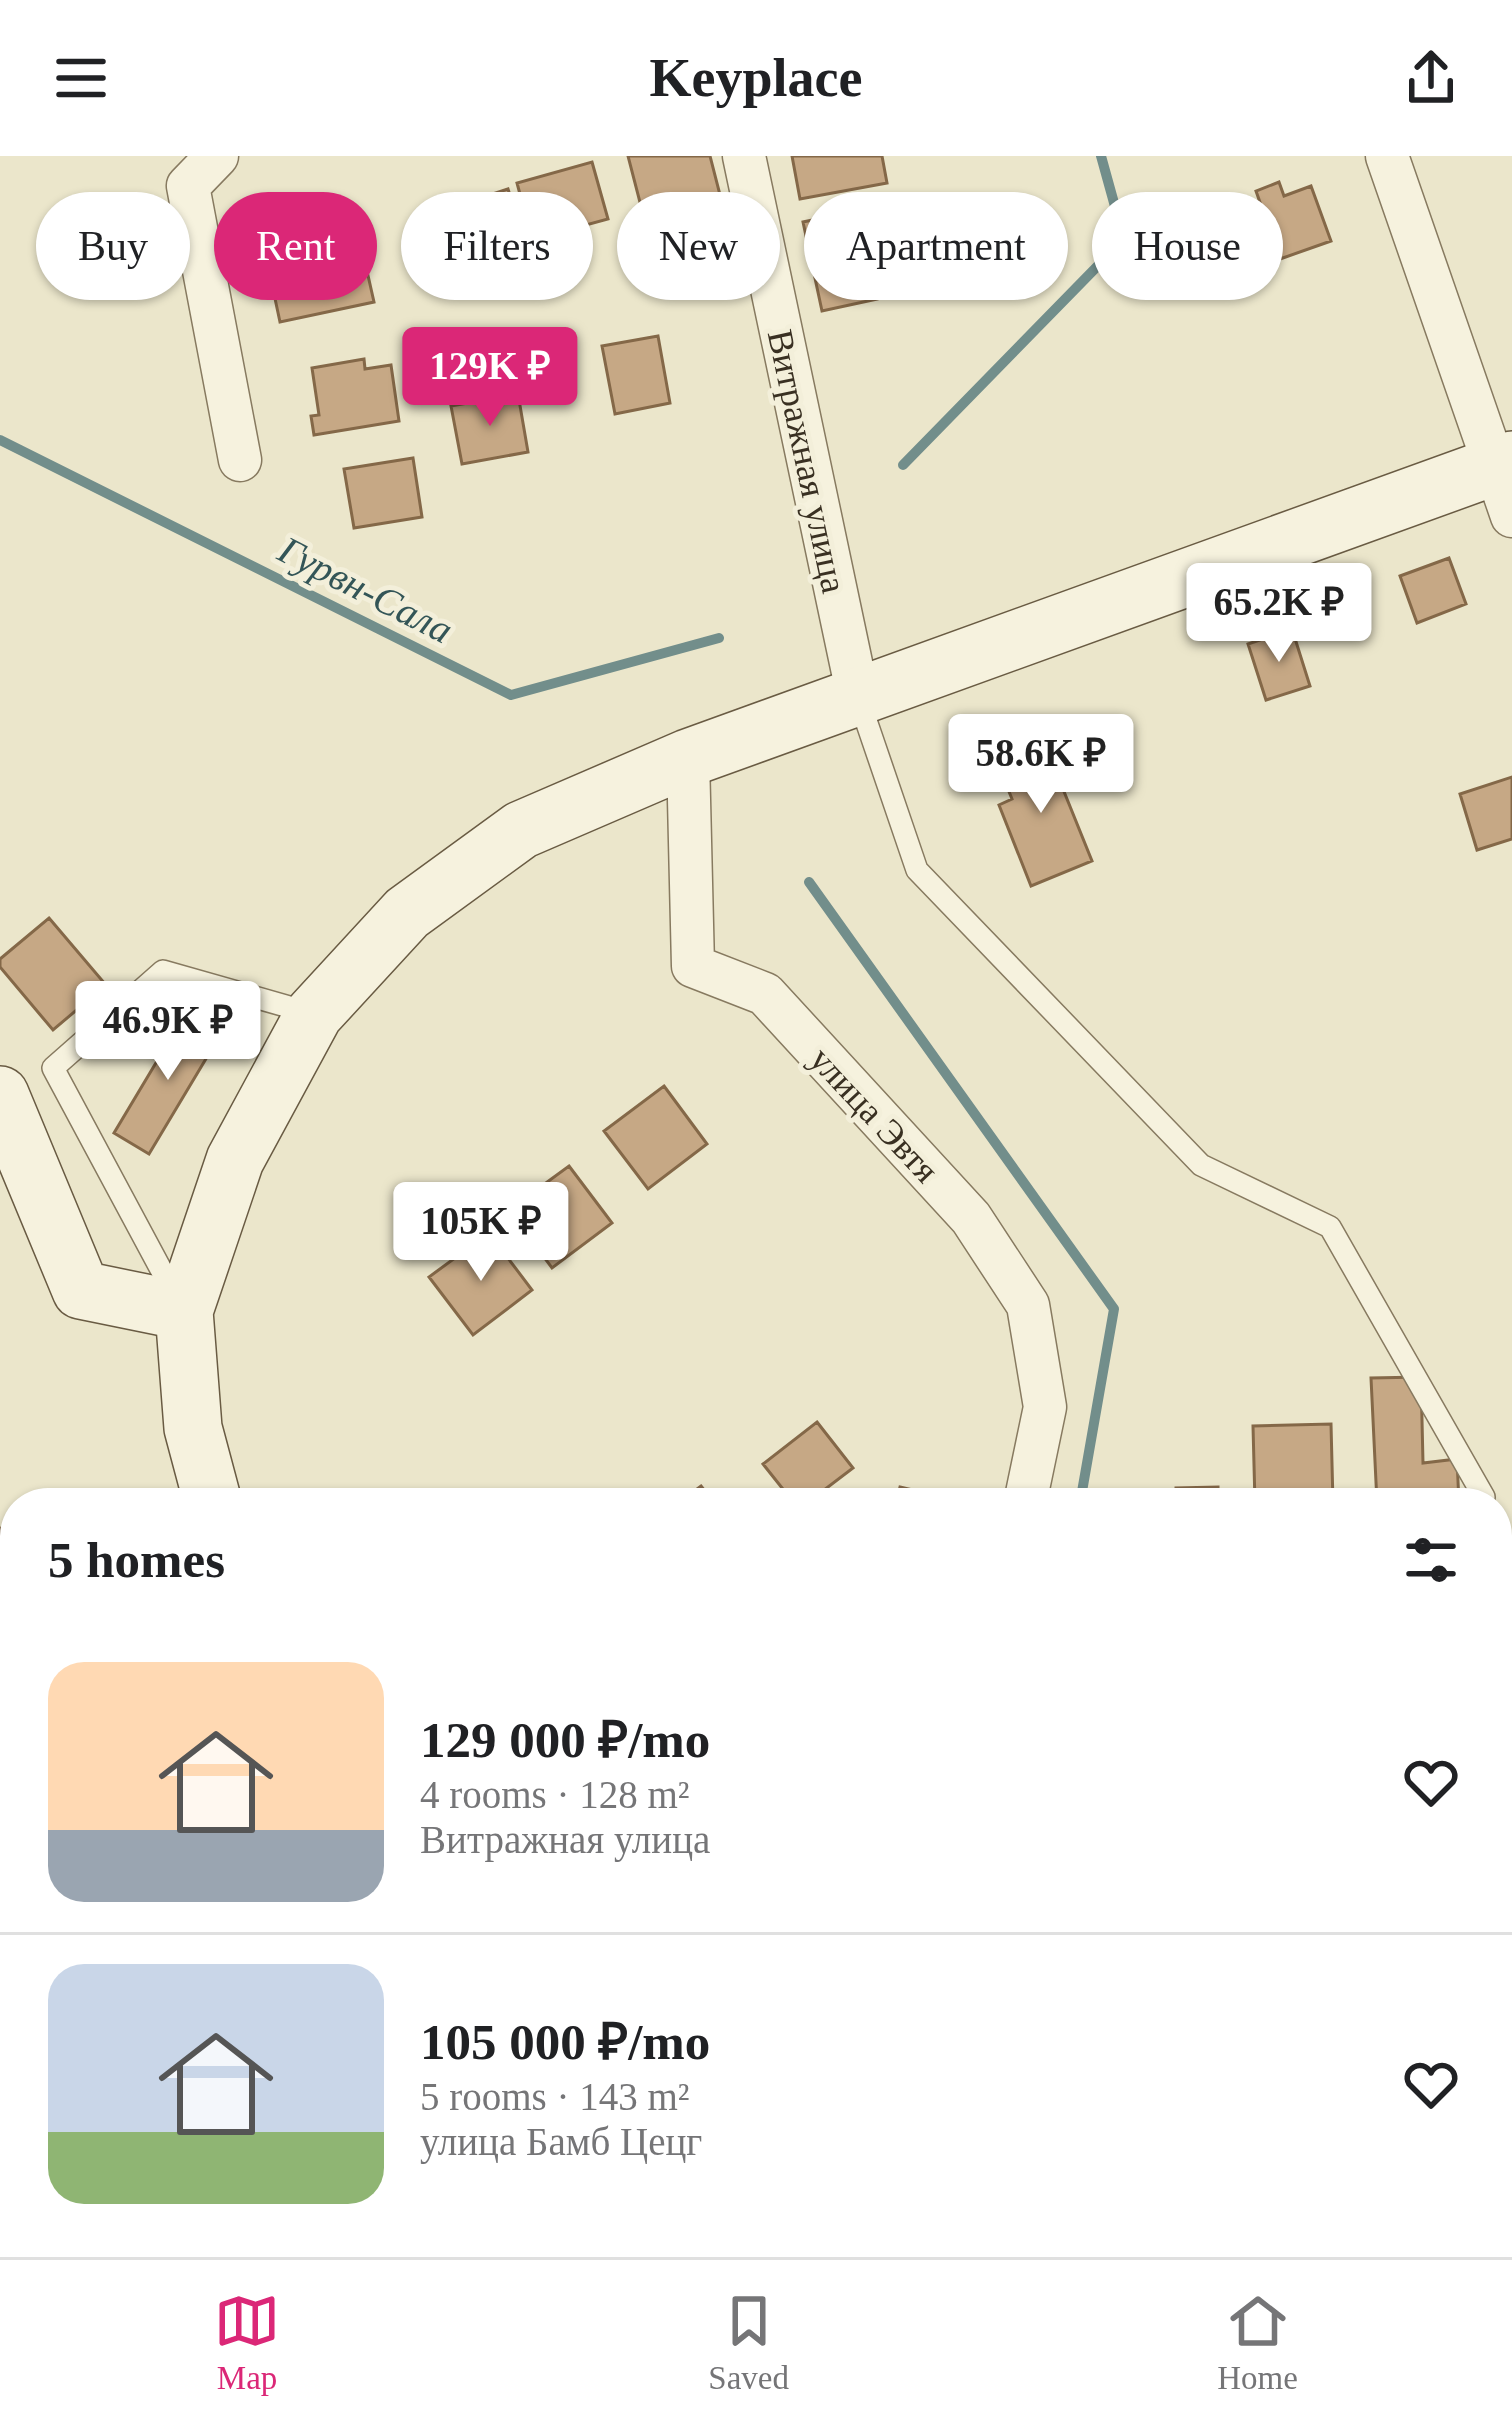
<!DOCTYPE html>
<html lang="en">
<head>
<meta charset="utf-8">
<style>
	body { margin:0; font-family:Georgia,serif; background:#f6f6f6; color:#202124; height:100vh; display:flex; flex-direction:column; font-size:45px; white-space:nowrap }
	* { box-sizing:border-box; margin:0 }
	p { font-size:39px; color:#757577 }
	.icon { flex:none; width:66px; height:66px; fill:none; stroke:currentColor; stroke-width:2; stroke-linecap:round; stroke-linejoin:round }
	.map { position:relative; flex:1; overflow:hidden }
	.sheet { position:absolute; left:0px; top:1332px; width:1512px; height:771px; display:flex; flex-direction:column; background:#fff; border-radius:48px 48px 0 0; box-shadow:0 3px 9px #0004 }
	.sheet>* { flex:none }
	.guide { position:absolute; left:36px; top:36px; width:1440px; height:108px; display:flex; gap:24px }
	.price { position:absolute; translate:-50% -102px; padding:0 27px; border-radius:12px; background:#fff; color:#222; font-size:39px; line-height:78px; filter:drop-shadow(0 3px 6px #0008) }
	.price::after { content:''; position:absolute; left:50%; top:72px; width:36px; height:27px; margin-left:-18px; background:inherit; clip-path:polygon(0 0,100% 0,50% 100%) }
	.price.current { background:#db2777; color:#fff }
	ul { padding:0; list-style:none }
	li { display:flex; align-items:center; gap:36px; height:300px; padding:0 48px }
	li+li { border-top:3px solid #e0e0e0 }
	li span { display:grid; place-items:center; flex:none; width:336px; height:240px; border-radius:36px; color:#555 }
	li>.icon { margin-inline-start:auto }
	span .icon { width:144px; height:144px; fill:#fffc; stroke-width:1 }
	li b { font-size:51px }
	h2 { display:flex; justify-content:space-between; align-items:center; height:144px; padding:0 48px; font-size:51px }
	.pill { padding:0 42px; border-radius:54px; background:#fff; box-shadow:0 3px 9px #0004; font-size:42px; line-height:108px }
	.pill.current { background:#db2777; color:#fff }
	header { display:flex; justify-content:space-between; align-items:center; height:156px; padding:0 48px; background:#fff; font-size:54px; font-weight:800 }
	.menu { display:flex; justify-content:space-around; align-items:center; height:168px; border-top:3px solid #e0e0e0; background:#fff; font-size:33px; color:#757577 }
	.menu a { display:grid; justify-items:center; gap:6px }
	.menu .current { color:#db2777 }
	.map>svg:first-child { display:block }
	.lines { fill:none; stroke-linecap:round; stroke-linejoin:round }
	.stream { stroke:#728e8b; stroke-width:10 }
	.building { fill:#c6a885; stroke:#846848; stroke-width:3 }
	.service-casing { stroke:#877a60; stroke-width:24 }
	.minor-casing { stroke:#877a60; stroke-width:45 }
	.tertiary-casing { stroke:#877a60; stroke-width:54 }
	.secondary-casing { stroke:#695b43; stroke-width:60 }
	.service { stroke:#f6f2de; stroke-width:21 }
	.minor { stroke:#f6f2de; stroke-width:42 }
	.tertiary { stroke:#f6f2de; stroke-width:51 }
	.secondary { stroke:#f6f2de; stroke-width:57 }
	.labels { text-anchor:middle; stroke-width:10; stroke-linejoin:round; paint-order:stroke }
	.street-label { font-size:36px; fill:#393022; stroke:#f3efda }
	.water-label { font-size:39px; font-style:italic; fill:#335557; stroke:#f3efda }
</style>
</head>
<body>
<header><svg class="icon" aria-label="menu" viewBox="0 0 24 24"><path d="M4 6h16M4 12h16M4 18h16"/></svg>Keyplace<svg class="icon" aria-label="share" viewBox="0 0 24 24"><path d="M12 15V3M7 8l5-5 5 5M5 13v7h14v-7"/></svg></header>
<div class="map">
<svg width="1512" height="2101" viewBox="0 0 1512 2101">
	<rect width="100%" height="100%" fill="#ebe6cb"/>
	<g class="lines">
		<path class="stream" d="M0,284L511,539L719,482
			M903,309L1124,83L1101,0
			M809,726L1114,1153L1080,1347
			M1196,2088L1202,2101"/>
	</g>
	<path class="building" d="M628,0H710L720,39L691,46L690,59L670,64L667,52L643,58Z
		M792,0H882L887,27L800,43Z
		M592,6L608,63L582,70L585,81L562,87L560,79L533,87L517,27Z
		M1279,26L1284,40L1311,30L1331,85L1280,103L1256,35Z
		M508,33L528,96L455,119L435,57Z
		M889,48L904,118L873,125L877,143L822,155L803,66Z
		M360,84L374,146L280,166L267,105Z
		M658,180L670,247L615,258L602,190Z
		M364,203L365,213L391,209L399,265L314,279L311,260L319,259L312,212Z
		M518,238L528,296L462,308L451,250Z
		M413,302L422,361L354,372L344,313Z
		M1449,402L1466,448L1417,467L1400,420Z
		M1292,473L1310,530L1266,544L1248,488Z
		M1044,586L1092,705L1031,730L999,649L1012,643L997,606Z
		M1512,621V683L1477,694L1460,638Z
		M49,762L106,829L53,874L0,811V803Z
		M187,855L222,876L149,998L114,977Z
		M664,930L707,988L648,1033L604,975Z
		M569,1010L612,1067L552,1112L509,1054Z
		M489,1077L532,1134L473,1179L429,1121Z
		M1421,1221L1423,1307L1457,1303L1459,1347H1377L1371,1222Z
		M817,1266L853,1312L807,1347H794L763,1308Z
		M1331,1268L1333,1347H1255L1253,1270Z
		M701,1330L711,1343L721,1335L730,1347H678Z
		M900,1331L964,1346L963,1347H896Z
		M1218,1331V1347H1176V1332Z
		M0,1371L3,1381L15,1376V1569L0,1577Z
		M1497,2076L1501,2101H1428V2095L1472,2096V2088H1497Z
		M572,2088H644L645,2090L614,2101H577Z"/>
	<g class="lines">
		<g class="service-casing">
			<path id="service" d="M859,544L917,714L1201,1009L1330,1071L1484,1341
				M179,1147L53,912L163,815L314,858"/>
		</g>
		<g class="minor-casing">
			<path id="minor" d="M217,0L188,30L240,304
				M744,0L858,540
				M1387,0L1512,360
				M688,602L693,810L765,838L971,1062L1028,1149L1045,1251L1025,1347
				M1111,2088L1118,2101"/>
		</g>
		<g class="tertiary-casing">
			<path id="tertiary" d="M509,2088L514,2101"/>
		</g>
		<g class="secondary-casing">
			<path id="secondary" d="M0,939L81,1134L184,1155
				M213,1347L193,1272L184,1155L235,1004L314,858L407,757L521,674L688,602L1512,304
				M0,1914L15,1908"/>
		</g>
		<use href="#service" class="service"/>
		<use href="#minor" class="minor"/>
		<use href="#tertiary" class="tertiary"/>
		<use href="#secondary" class="secondary"/>
	</g>
	<g class="labels">
		<g class="street-label">
			<text transform="translate(808 305) rotate(78)" y="13">Витражная улица</text>
			<text transform="translate(875 958) rotate(47)" y="13">улица Эвтя</text>
		</g>
		<g class="water-label">
			<text transform="translate(366 433) rotate(27)" y="14">Гурвн-Сала</text>
		</g>
	</g>
</svg>
<b class="price current" style="left:490px;top:273px">129K ₽</b>
<b class="price" style="left:1279px;top:509px">65.2K ₽</b>
<b class="price" style="left:1041px;top:660px">58.6K ₽</b>
<b class="price" style="left:168px;top:927px">46.9K ₽</b>
<b class="price" style="left:481px;top:1128px">105K ₽</b>
<div class="guide">
<a class="pill">Buy</a>
<a class="pill current">Rent</a>
<a class="pill">Filters</a>
<a class="pill">New</a>
<a class="pill">Apartment</a>
<a class="pill">House</a>
</div>
<section class="sheet">
<h2>5 homes<svg class="icon" aria-label="filters" viewBox="0 0 24 24"><path d="M4 7h16M4 17h16"/><circle cx="9" cy="7" r="2"/><circle cx="15" cy="17" r="2"/></svg></h2>
<ul>
<li><span style="background:linear-gradient(#ffd9b3 70%,#9aa5b1 0)"><svg class="icon" aria-label="home" viewBox="0 0 24 24"><path d="M3 11l9-7 9 7M6 9v11h12V9"/></svg></span><div><b>129 000 ₽/mo</b><p>4 rooms · 128 m²</p><p>Витражная улица</p></div><svg class="icon" aria-label="heart" viewBox="0 0 24 24"><path d="M12 20l-8-8c-3-5 5-10 8-4 3-6 11-1 8 4z"/></svg></li>
<li><span style="background:linear-gradient(#c9d6e8 70%,#8fb573 0)"><svg class="icon" aria-label="home" viewBox="0 0 24 24"><path d="M3 11l9-7 9 7M6 9v11h12V9"/></svg></span><div><b>105 000 ₽/mo</b><p>5 rooms · 143 m²</p><p>улица Бамб Цецг</p></div><svg class="icon" aria-label="heart" viewBox="0 0 24 24"><path d="M12 20l-8-8c-3-5 5-10 8-4 3-6 11-1 8 4z"/></svg></li>
</ul>
</section>
</div>
<nav class="menu">
<a class="current"><svg class="icon" aria-label="map" viewBox="0 0 24 24"><path d="M3 6l6-2 6 2 6-2v14l-6 2-6-2-6 2zM9 4v14M15 6v14"/></svg>Map</a>
<a><svg class="icon" aria-label="saved" viewBox="0 0 24 24"><path d="M7 4h10v16l-5-4-5 4z"/></svg>Saved</a>
<a><svg class="icon" aria-label="home" viewBox="0 0 24 24"><path d="M3 11l9-7 9 7M6 9v11h12V9"/></svg>Home</a>
</nav>
</body>
</html>
